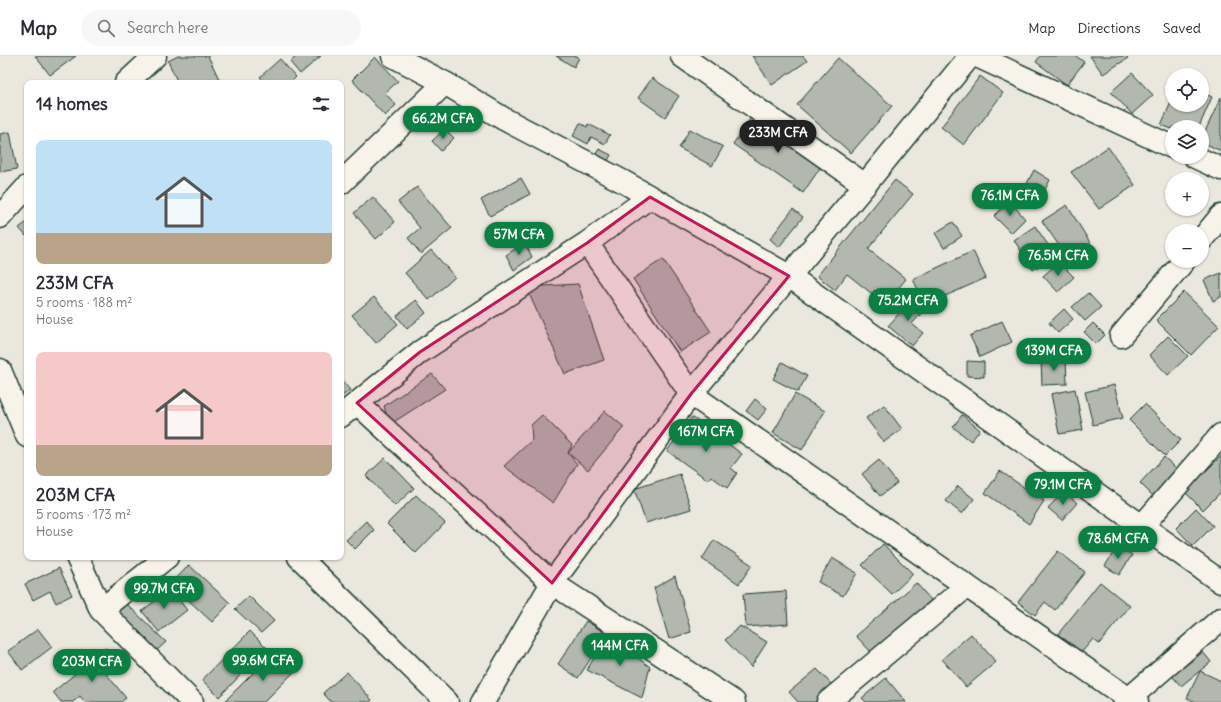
<!DOCTYPE html>
<html lang="en">
<head>
<meta charset="utf-8">
<style>
	body { margin:0; font-family:Delius,sans-serif; background:#f7f7f7; color:#2b2b33; height:100vh; display:flex; flex-direction:column; font-size:15px; white-space:nowrap }
	* { box-sizing:border-box; margin:0 }
	p { font-size:13px; color:#7c7c81 }
	.icon { flex:none; width:22px; height:22px; fill:none; stroke:currentColor; stroke-width:2; stroke-linecap:round; stroke-linejoin:round }
	.map { position:relative; flex:1; overflow:hidden }
	.drawer { position:absolute; left:24px; top:24px; width:320px; height:480px; display:flex; flex-direction:column; background:#fff; border-radius:8px; box-shadow:0 1px 3px #0004 }
	.drawer>* { flex:none }
	.controls { position:absolute; left:1165px; top:12px; display:grid; gap:8px }
	.controls a { display:grid; place-items:center; width:44px; height:44px; border-radius:50%; background:#fff; box-shadow:0 1px 3px #0004; font-size:20px }
	.price { position:absolute; translate:-50% -34px; padding:0 9px; border-radius:14px; background:#0b8043; color:#fff; font-size:13px; line-height:26px; filter:drop-shadow(0 1px 2px #0008) }
	.price::after { content:''; position:absolute; left:50%; top:24px; width:12px; height:9px; margin-left:-6px; background:inherit; clip-path:polygon(0 0,100% 0,50% 100%) }
	.price.active { background:#222; color:#fff }
	ul { padding:0; list-style:none }
	li { display:grid; align-content:center; gap:8px; height:212px; padding:0 12px }
	li span { display:grid; place-items:center; height:124px; border-radius:8px; color:#555 }
	li>.icon { margin-inline-start:auto }
	span .icon { width:72px; height:72px; fill:#fffc; stroke-width:1 }
	li b { font-size:17px }
	h2 { display:flex; justify-content:space-between; align-items:center; height:48px; padding:0 12px; font-size:17px }
	header { display:flex; align-items:center; gap:24px; box-sizing:border-box; height:56px; padding:0 20px; background:#fff; border-bottom:1px solid #e1e1e2 }
	header strong { font-size:19px }
	nav { display:flex; gap:22px; margin-inline-start:auto; font-size:14px }
	.search { width:280px; height:36px; background:#f7f7f7; display:flex; align-items:center; gap:10px; box-sizing:border-box; padding:0 14px; border-radius:22px; color:#7c7c81; font-size:15px }
	.map>svg:first-child { display:block }
	.building { fill:#b2b8ae; stroke:#1f3d34 }
	.lines { fill:none; stroke-linecap:round; stroke-linejoin:round }
	.street-casing { stroke:#1f3d34; stroke-width:25 }
	.secondary-casing { stroke:#1f3d34; stroke-width:25 }
	.street { stroke:#f7f3e8; stroke-width:22 }
	.secondary { stroke:#f7f3e8; stroke-width:22 }
	.marked { fill:#c2185b; fill-opacity:0.2; stroke:#c2185b; stroke-width:3; stroke-linejoin:round }
</style>
</head>
<body>
<header>
<strong>Map</strong>
<div class="search"><svg class="icon" aria-label="search" viewBox="0 0 24 24"><circle cx="10" cy="10" r="6"/><path d="M15 15l6 6"/></svg>Search here</div>
<nav><a>Map</a><a>Directions</a><a>Saved</a></nav>
</header>
<div class="map">
<svg width="1221" height="646" viewBox="0 0 1221 646">
	<rect width="100%" height="100%" fill="#eae8dd"/>
	<filter id="ink" filterUnits="userSpaceOnUse"><feTurbulence type="fractalNoise" baseFrequency=".025" numOctaves="2"/><feDisplacementMap in="SourceGraphic" scale="8" xChannelSelector="R" yChannelSelector="G"/><feConvolveMatrix kernelMatrix="1 2 1 2 8 2 1 2 1" color-interpolation-filters="sRGB"/></filter>
	<g filter="url(#ink)">
		<path class="building" d="M35,0H76L50,19Z
			M178,0H208L221,27H178L168,5Z
			M297,0H321L300,18L290,6Z
			M556,0H577L579,2L574,11Z
			M752,0H803L807,5L772,29Z
			M1040,0H1076L1084,6L1067,29L1036,6Z
			M1090,0H1126L1128,2L1103,18Z
			M375,1L398,25L385,37L396,49L385,60L352,24Z
			M838,2L892,50L851,97L797,49Z
			M280,3L296,21L290,27H266L260,21Z
			M1132,17L1153,39L1132,58L1111,36Z
			M980,20L1003,37L964,89L941,71Z
			M652,22L679,40L665,61L638,42Z
			M1202,36L1212,41L1199,71H1172V73L1161,69L1172,44V49H1202Z
			M1221,41V95L1202,86V82Z
			M752,60L822,109L803,137L733,88Z
			M580,67L587,71L588,68L610,79L605,88L591,81L588,88L573,80Z
			M445,73L454,82L441,95L432,85Z
			M690,73L723,91L712,110L679,92Z
			M10,76L17,113L0,116V78Z
			M1108,91L1135,129L1099,153L1071,116Z
			M599,93L611,99L605,110L593,103Z
			M1034,114L1050,124L1035,153L1022,137Z
			M521,122L530,138L490,160L481,144Z
			M895,124L913,138L868,193L906,223L885,248L847,218L835,234L817,220Z
			M417,131L452,172L421,198L408,182L420,172L398,146Z
			M373,141L395,166L376,183L354,157Z
			M1010,145L1025,163L1011,177L994,160Z
			M1067,149L1092,190L1069,204L1042,165Z
			M793,153L803,161L779,191L770,183Z
			M27,166V181L19,172Z
			M953,166L962,180L944,192L935,177Z
			M1035,170L1055,199L1033,214L1014,184Z
			M525,187L532,201L514,214L506,199Z
			M431,194L455,221L429,244L405,217Z
			M973,195L986,222L925,249L913,223Z
			M663,203L711,276L680,296L633,223Z
			M1059,206L1074,221L1058,236L1043,220Z
			M1221,217V241L1213,245L1204,224Z
			M578,228L604,304L565,318L526,231Z
			M1184,236L1219,270L1191,299L1156,264Z
			M1088,237L1101,251L1085,265L1072,251Z
			M374,241L398,268L376,287L352,259Z
			M913,242L925,253L912,268L923,277L912,290L888,270Z
			M416,244L426,257L407,273L397,260Z
			M1064,253L1073,263L1058,277L1049,267Z
			M1002,265L1012,286L980,301L970,280Z
			M1093,267L1105,279L1096,288L1084,276Z
			M1168,280L1188,300L1168,319L1149,299Z
			M1066,303L1067,328L1042,329L1041,304Z
			M967,305L984,306V321L967,320Z
			M782,306L807,320L798,336L773,323Z
			M432,318L445,333L389,369L384,350Z
			M341,324L350,334L341,341Z
			M1114,329L1123,362L1093,369L1085,336Z
			M1075,333L1083,374L1059,378L1051,338Z
			M795,338L825,355L802,394L773,377Z
			M755,343L767,353L758,364L746,355Z
			M1145,348L1181,384L1165,400L1129,364Z
			M884,349L902,373L884,386L866,362Z
			M605,355L624,371L588,414L568,397Z
			M542,359L572,389L568,397L577,408L553,447L504,410L532,384L531,369Z
			M962,359L980,374L971,385L953,371Z
			M692,361L742,398L731,412L737,417L727,432L711,420L708,424L667,395Z
			M1221,400V436L1203,454L1185,436Z
			M1164,401L1179,415L1154,441L1140,427Z
			M385,402L414,432L395,450L366,420Z
			M879,404L897,427L880,440L862,418Z
			M1000,415L1044,445L1029,468L985,437Z
			M680,418L691,453L646,467L634,433Z
			M958,430L974,443L962,458L946,445Z
			M1064,435L1077,447L1062,464L1048,452Z
			M416,439L445,467L416,497L387,468Z
			M1196,452L1213,470L1193,490L1176,472Z
			M366,465L374,474L355,493L346,484Z
			M714,484L752,509L739,528L702,503Z
			M883,488L913,518L892,538L862,509Z
			M1118,489L1132,499L1119,519L1105,510Z
			M1058,495L1085,516L1055,554L1045,546L1035,559L1018,546Z
			M832,502L857,517L843,540L818,526Z
			M189,509L230,547L212,566L171,528Z
			M59,512L72,539L56,547L50,535L33,544L25,528Z
			M675,520L691,576L669,583L654,532Z
			M1100,526L1130,550L1099,588L1093,583L1081,597L1058,578Z
			M916,527L931,544L872,597L856,580Z
			M170,533L187,554L159,576L142,555Z
			M786,535L788,568L746,571L743,538Z
			M249,540L274,565L261,577L235,553Z
			M126,547L166,586L155,596L116,558Z
			M586,565L607,578L578,622L558,608Z
			M740,570L767,586L751,611L725,584Z
			M38,573L52,591L22,614L8,595Z
			M250,575L267,592L219,641L202,624Z
			M971,578L996,606L966,631L942,603Z
			M607,579L650,611L642,642L587,614Z
			M106,592L117,605L104,615L126,642L121,646H85L80,640L73,646H61L53,636Z
			M274,596L294,616L264,646H224Z
			M1203,596L1211,606L1181,630L1172,620Z
			M817,613L833,630L815,646H798L789,636Z
			M1200,615L1221,625V646H1196L1187,642Z
			M347,616L372,644L370,646H331L323,637Z
			M886,622L906,646H866L862,642Z"/>
		<g class="lines">
			<g class="street-casing">
				<path id="street" d="M393,0L445,27L504,63L624,126L789,220L1221,526
					M682,0L865,129
					M977,0L1172,91
					M126,27L155,0
					M1195,101L1221,113
					M341,127L445,27
					M0,161L27,131
					M1202,183L1221,160
					M587,187L691,338L1129,643L1137,646
					M1121,280L1184,205
					M0,314L27,380
					M357,347L552,527L734,646
					M341,360L420,296L587,187L650,141
					M1142,470L1221,379
					M77,501L101,554L192,646
					M299,501L447,646
					M101,554L167,501
					M828,646L967,530
					M1125,646L1221,563"/>
			</g>
			<g class="secondary-casing">
				<path id="secondary" d="M483,646L552,527L691,338L865,129L970,0"/>
			</g>
			<use href="#street" class="street"/>
			<use href="#secondary" class="secondary"/>
		</g>
	</g>
	<path class="marked" d="M650,141L789,220L691,338L552,527L357,347L420,296L587,187Z"/>
</svg>
<div class="controls">
<a><svg class="icon" aria-label="locate" viewBox="0 0 24 24"><circle cx="12" cy="12" r="6"/><path d="M12 2v4M12 18v4M2 12h4M18 12h4"/></svg></a>
<a><svg class="icon" aria-label="layers" viewBox="0 0 24 24"><path d="M12 4l9 5-9 5-9-5zM3 14l9 5 9-5"/></svg></a>
<a>+</a>
<a>−</a>
</div>
<b class="price" style="left:443px;top:84px">66.2M CFA</b>
<b class="price active" style="left:778px;top:98px">233M CFA</b>
<b class="price" style="left:1010px;top:161px">76.1M CFA</b>
<b class="price" style="left:519px;top:200px">57M CFA</b>
<b class="price" style="left:1058px;top:221px">76.5M CFA</b>
<b class="price" style="left:908px;top:266px">75.2M CFA</b>
<b class="price" style="left:1054px;top:316px">139M CFA</b>
<b class="price" style="left:706px;top:397px">167M CFA</b>
<b class="price" style="left:1063px;top:450px">79.1M CFA</b>
<b class="price" style="left:1118px;top:504px">78.6M CFA</b>
<b class="price" style="left:164px;top:554px">99.7M CFA</b>
<b class="price" style="left:620px;top:611px">144M CFA</b>
<b class="price" style="left:263px;top:626px">99.6M CFA</b>
<b class="price" style="left:92px;top:627px">203M CFA</b>
<section class="drawer">
<h2>14 homes<svg class="icon" aria-label="filters" viewBox="0 0 24 24"><path d="M4 7h16M4 17h16"/><circle cx="9" cy="7" r="2"/><circle cx="15" cy="17" r="2"/></svg></h2>
<ul>
<li><span style="background:linear-gradient(#bfe0f5 75%,#b9a48a 0)"><svg class="icon" aria-label="home" viewBox="0 0 24 24"><path d="M3 11l9-7 9 7M6 9v11h12V9"/></svg></span><div><b>233M CFA</b><p>5 rooms · 188 m²</p><p>House</p></div></li>
<li><span style="background:linear-gradient(#f6c9c9 75%,#b9a48a 0)"><svg class="icon" aria-label="home" viewBox="0 0 24 24"><path d="M3 11l9-7 9 7M6 9v11h12V9"/></svg></span><div><b>203M CFA</b><p>5 rooms · 173 m²</p><p>House</p></div></li>
</ul>
</section>
</div>
</body>
</html>
